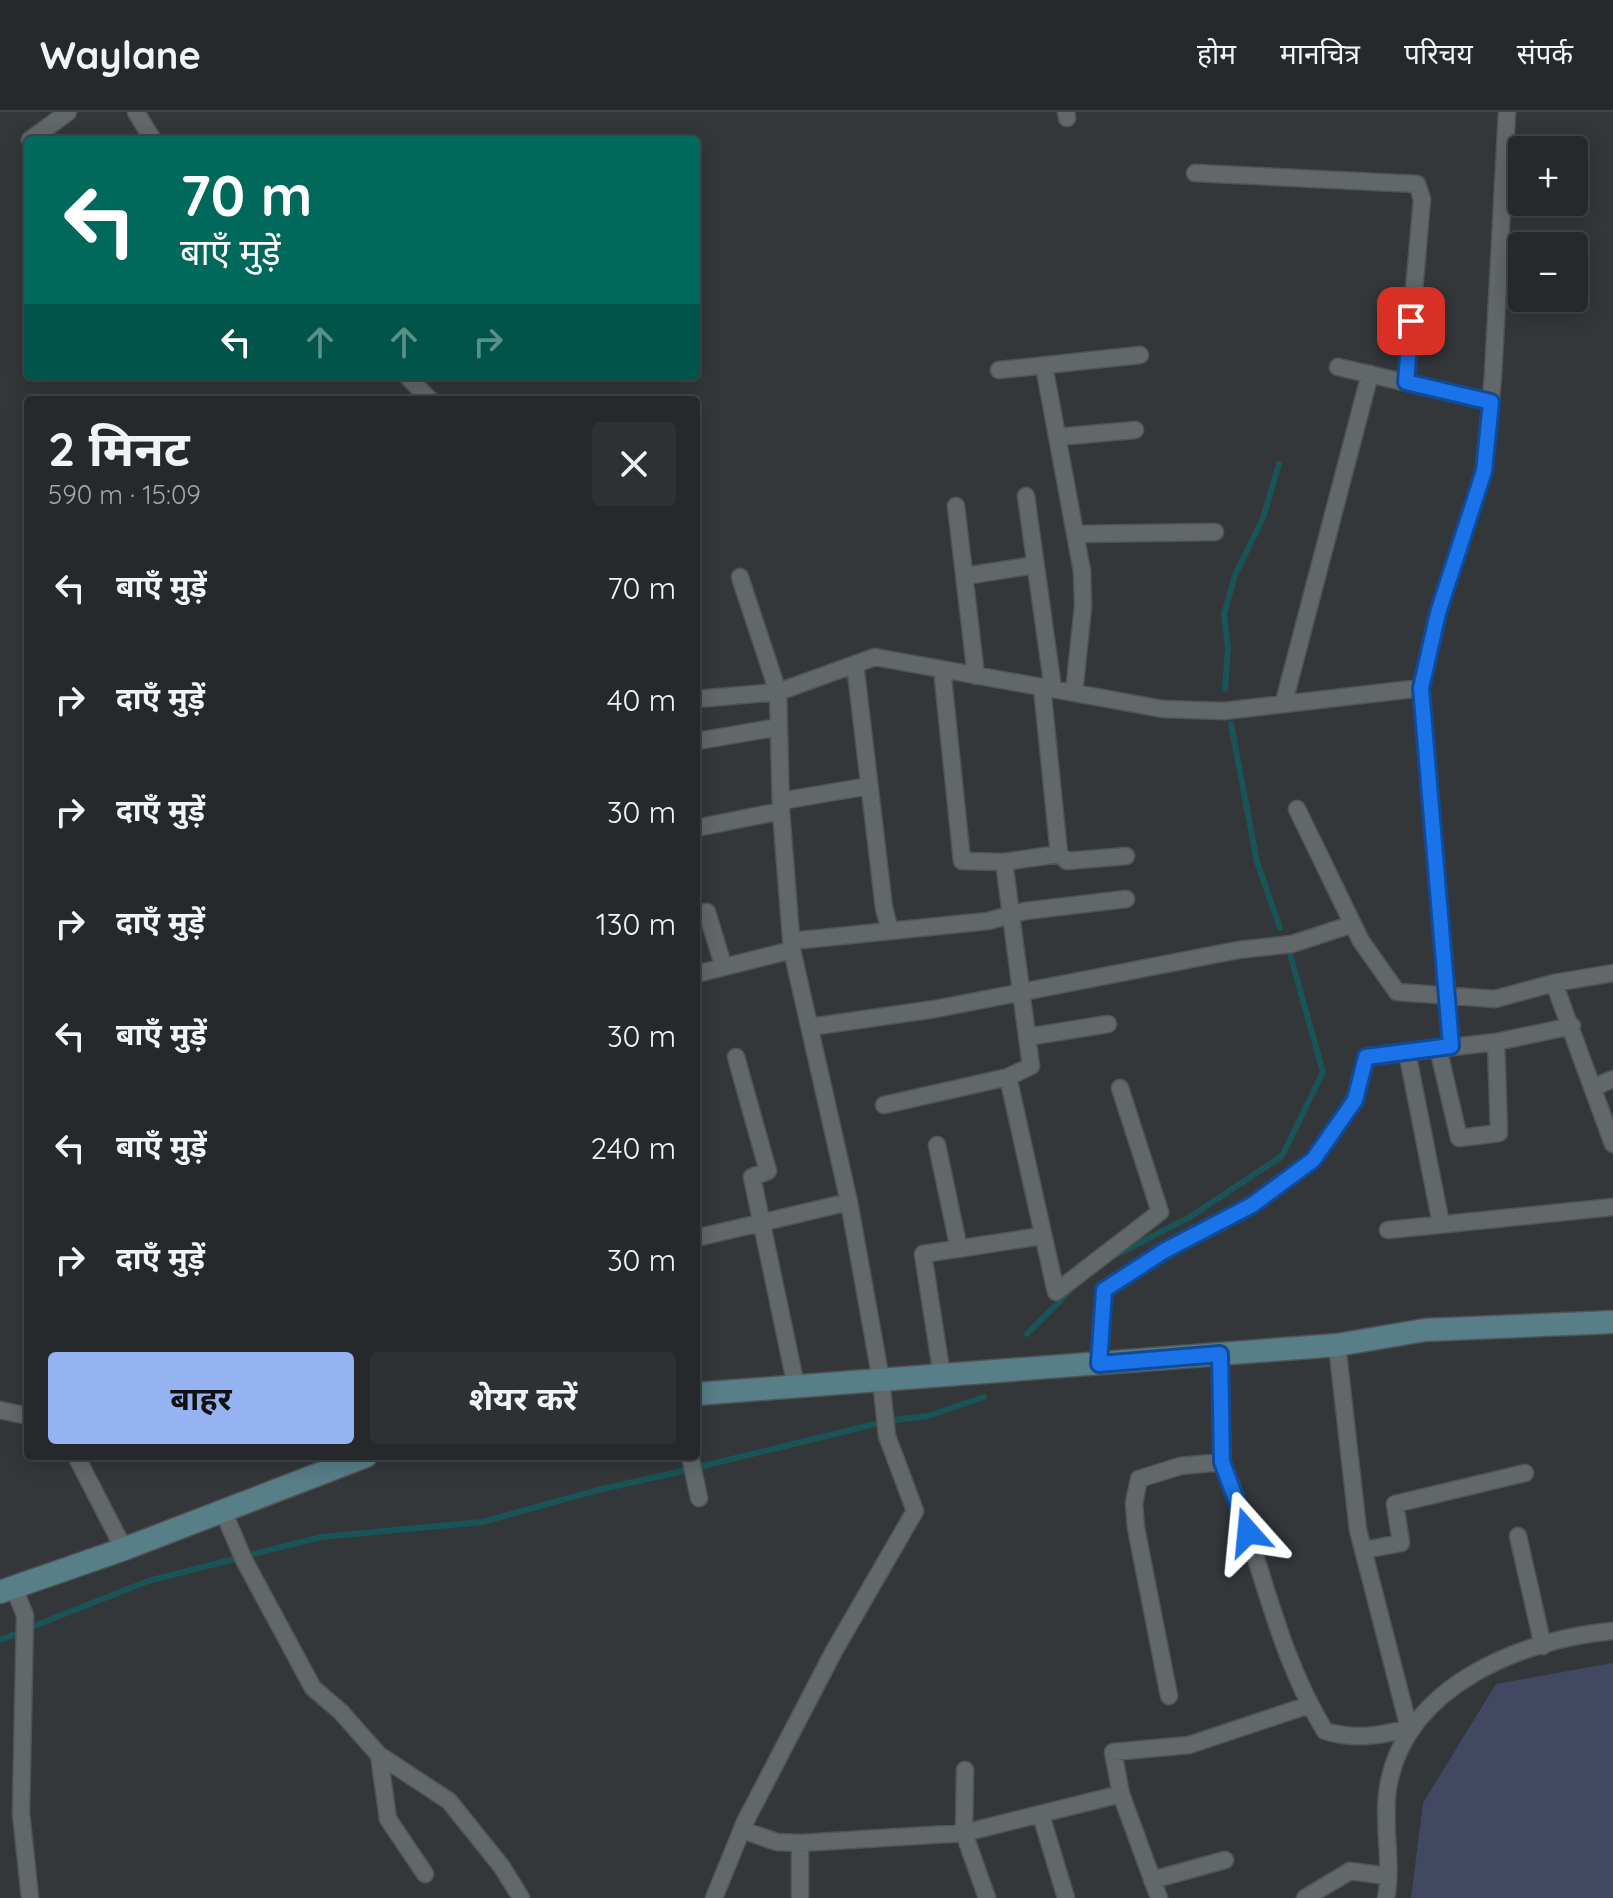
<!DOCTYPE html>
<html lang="hi">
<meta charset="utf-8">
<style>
:root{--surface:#26292c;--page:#2e3134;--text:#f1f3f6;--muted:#a4a6a9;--line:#424548;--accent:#95b2f1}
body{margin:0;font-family:Quicksand,"Noto Sans Devanagari",sans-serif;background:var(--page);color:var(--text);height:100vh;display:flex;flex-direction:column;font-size:30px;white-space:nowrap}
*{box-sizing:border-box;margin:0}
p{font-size:26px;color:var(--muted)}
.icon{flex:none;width:44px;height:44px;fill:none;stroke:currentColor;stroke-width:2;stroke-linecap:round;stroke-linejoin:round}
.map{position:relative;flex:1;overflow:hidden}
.drawer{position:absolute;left:24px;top:284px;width:676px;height:1064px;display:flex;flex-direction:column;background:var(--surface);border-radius:8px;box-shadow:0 4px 20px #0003,0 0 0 2px var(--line)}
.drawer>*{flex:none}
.guide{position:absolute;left:24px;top:24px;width:676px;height:244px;border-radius:8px;box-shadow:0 4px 20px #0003,0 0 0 2px var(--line);background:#00695c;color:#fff;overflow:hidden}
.fabs{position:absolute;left:1508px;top:24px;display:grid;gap:16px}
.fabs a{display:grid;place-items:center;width:80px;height:80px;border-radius:8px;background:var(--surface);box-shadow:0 4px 20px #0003,0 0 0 2px var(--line);font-size:40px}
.pin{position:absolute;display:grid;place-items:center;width:68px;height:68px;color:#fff;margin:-34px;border-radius:16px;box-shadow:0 4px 12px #0006}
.me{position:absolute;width:88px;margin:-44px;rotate:342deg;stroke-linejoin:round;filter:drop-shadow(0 0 6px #0008)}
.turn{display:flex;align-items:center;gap:28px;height:168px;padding:0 24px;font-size:36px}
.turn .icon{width:104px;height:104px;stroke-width:2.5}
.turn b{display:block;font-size:56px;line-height:68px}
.lanes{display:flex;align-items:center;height:76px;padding:0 24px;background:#0003;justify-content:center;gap:40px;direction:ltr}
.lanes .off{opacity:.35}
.round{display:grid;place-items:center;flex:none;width:84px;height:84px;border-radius:8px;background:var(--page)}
.head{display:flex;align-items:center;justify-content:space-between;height:136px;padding:0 24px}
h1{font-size:48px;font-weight:700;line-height:60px}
.cta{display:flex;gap:16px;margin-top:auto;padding:16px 24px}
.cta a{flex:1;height:92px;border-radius:8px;background:var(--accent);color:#111;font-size:32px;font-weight:700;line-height:92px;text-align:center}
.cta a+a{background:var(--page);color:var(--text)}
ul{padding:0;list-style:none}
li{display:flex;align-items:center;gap:24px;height:112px;padding:0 24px}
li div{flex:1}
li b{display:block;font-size:30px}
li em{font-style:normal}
header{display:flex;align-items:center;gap:48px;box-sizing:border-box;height:112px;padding:0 40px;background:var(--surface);border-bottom:2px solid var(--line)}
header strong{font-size:38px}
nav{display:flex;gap:44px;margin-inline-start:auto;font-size:28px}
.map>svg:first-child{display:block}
</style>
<header>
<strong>Waylane</strong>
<nav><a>होम</a><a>मानचित्र</a><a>परिचय</a><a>संपर्क</a></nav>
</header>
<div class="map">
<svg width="1613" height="1786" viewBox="0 0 1613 1786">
<rect width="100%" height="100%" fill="#33373a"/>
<path fill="#434862" d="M1613,1551V1786H1411L1423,1691L1496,1572Z"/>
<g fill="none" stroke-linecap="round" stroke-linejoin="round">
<path stroke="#1a5456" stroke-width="6" d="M1225,577L1228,536L1224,502L1235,463L1263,406L1279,352
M1231,612L1257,750L1280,816
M1116,1143L1190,1105L1282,1044L1323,960L1290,842
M1027,1222L1070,1179
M894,1308L928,1304L984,1285
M699,1355L875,1312
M253,1442L321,1425L482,1410L598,1378L683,1359
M34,1514L148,1469L235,1447
M0,1528L19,1521"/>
<defs>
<path id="street" d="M136,0L153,28
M1066,0L1067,6
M30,28L68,0
M1195,61L1417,72L1422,87L1406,270
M1044,254L1082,459L1083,494L1074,581
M1338,255L1491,290
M999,258L1140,243
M407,264L430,288
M1057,325L1135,318
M1026,384L1053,577
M956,394L976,564
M1076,422L1215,420
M965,464L1035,453
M740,465L778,580L875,545L1163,597L1224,599L1421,576
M855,552L884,796L890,819
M1042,575L1059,742
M696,587L778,580L781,699L792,838L849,1090L881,1268L887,1324L915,1399L834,1539L745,1710L714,1786
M1284,590L1370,262
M703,628L779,615
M781,689L869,674
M1297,697L1361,829L1397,880L1495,887L1554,871L1613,861
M696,716L781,699
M1004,750L1059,742L1067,749L1126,744
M696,803L707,800L723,853
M792,829L988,809L1025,799L1126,787
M696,862L792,838
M1554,871L1613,1032
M810,915L935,897L1238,838L1292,832L1353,812
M1027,925L1108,912
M1451,934L1421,576L1438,501L1484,359L1493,264L1507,0
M1438,936L1459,1026L1499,1021L1496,930
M1407,940L1441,1112
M736,945L768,1059L752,1065L796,1274
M1008,965L1056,1180L1160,1100L1120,976
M1594,975L1613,967
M884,993L1008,965L1031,954L1004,750L962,749L942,557
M937,1033L959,1137
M1388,1118L1613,1095
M696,1126L849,1090
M1220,1242L1222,1350
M1099,1252L1104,1178L1164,1139L1252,1093L1313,1048L1355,988L1366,945L1496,930L1572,914
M942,1264L923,1142L1042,1124
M0,1298L28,1304
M76,1344L124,1437
M690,1344L699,1386
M223,1399L244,1448L313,1576L341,1600L379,1643L449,1689L502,1755L521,1786
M1518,1424L1543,1534
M1364,1438L1401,1431L1395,1392L1525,1361
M14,1476L25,1503L21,1701L30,1786
M1169,1584L1136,1416L1134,1391L1139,1367L1180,1354L1222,1350C1260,1439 1274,1536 1325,1619C1355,1628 1379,1624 1409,1616L1358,1418L1337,1233
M379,1643L388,1707L425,1762
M965,1658L964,1721L987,1786
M1041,1703L1066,1786
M742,1718L777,1730L800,1731L964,1721L1121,1682
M1152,1768L1225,1748
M800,1786V1731
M1159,1786L1121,1682L1113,1640L1189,1633L1309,1593
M1305,1786L1350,1759L1387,1764
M1386,1786C1393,1751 1382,1712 1388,1676C1404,1574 1522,1527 1613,1519"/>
<path id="secondary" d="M696,1282L1337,1233L1425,1218L1613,1210
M0,1480L124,1437L366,1344"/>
</defs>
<use href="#street" stroke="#505456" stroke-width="19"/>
<use href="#secondary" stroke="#505456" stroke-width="25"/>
<use href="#street" stroke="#62676a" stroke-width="16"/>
<use href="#secondary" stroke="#587e88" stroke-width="22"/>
</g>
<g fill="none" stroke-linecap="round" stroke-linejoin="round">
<defs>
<path id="route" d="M1248,1420L1222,1350L1220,1242L1099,1252L1104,1178L1164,1139L1252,1093L1313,1048L1355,988L1366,945L1451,934L1421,576L1438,501L1484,359L1491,290L1406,270L1411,209"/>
</defs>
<use href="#route" stroke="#114b97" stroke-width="20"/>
<use href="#route" stroke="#1a73e8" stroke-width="14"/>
</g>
</svg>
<div class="fabs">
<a>+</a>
<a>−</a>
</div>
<div class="pin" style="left:1411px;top:209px;background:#d93025"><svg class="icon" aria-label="arrive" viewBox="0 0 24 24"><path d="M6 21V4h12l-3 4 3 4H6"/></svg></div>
<svg class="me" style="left:1248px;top:1420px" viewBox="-20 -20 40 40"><path d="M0-17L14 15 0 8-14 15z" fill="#1a73e8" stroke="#fff" stroke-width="4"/></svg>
<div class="guide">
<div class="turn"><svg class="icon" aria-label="left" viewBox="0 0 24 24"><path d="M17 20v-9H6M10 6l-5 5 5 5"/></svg><div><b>70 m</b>बाएँ मुड़ें</div></div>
<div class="lanes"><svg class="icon" aria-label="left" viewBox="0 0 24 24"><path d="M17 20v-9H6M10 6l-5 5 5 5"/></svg><svg class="icon off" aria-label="ahead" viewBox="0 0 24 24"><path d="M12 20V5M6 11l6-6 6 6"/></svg><svg class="icon off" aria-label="ahead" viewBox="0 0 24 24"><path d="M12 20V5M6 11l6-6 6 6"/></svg><svg class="icon off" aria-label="right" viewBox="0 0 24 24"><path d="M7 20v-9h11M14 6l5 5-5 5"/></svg></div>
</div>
<section class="drawer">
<div class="head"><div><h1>2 मिनट</h1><p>590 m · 15:09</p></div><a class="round"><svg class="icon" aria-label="close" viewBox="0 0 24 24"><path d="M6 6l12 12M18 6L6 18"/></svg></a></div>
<ul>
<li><svg class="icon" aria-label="left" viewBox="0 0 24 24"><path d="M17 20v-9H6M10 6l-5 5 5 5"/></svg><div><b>बाएँ मुड़ें</b></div><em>70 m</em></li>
<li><svg class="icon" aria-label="right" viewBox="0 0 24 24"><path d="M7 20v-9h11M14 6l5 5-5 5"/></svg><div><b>दाएँ मुड़ें</b></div><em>40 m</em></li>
<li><svg class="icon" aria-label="right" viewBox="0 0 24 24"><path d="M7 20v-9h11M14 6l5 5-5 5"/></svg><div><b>दाएँ मुड़ें</b></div><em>30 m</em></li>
<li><svg class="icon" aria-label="right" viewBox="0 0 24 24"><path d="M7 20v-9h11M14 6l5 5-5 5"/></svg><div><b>दाएँ मुड़ें</b></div><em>130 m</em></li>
<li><svg class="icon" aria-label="left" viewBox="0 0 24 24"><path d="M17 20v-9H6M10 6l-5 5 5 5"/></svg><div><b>बाएँ मुड़ें</b></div><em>30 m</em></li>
<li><svg class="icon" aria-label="left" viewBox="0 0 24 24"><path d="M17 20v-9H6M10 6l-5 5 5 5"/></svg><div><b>बाएँ मुड़ें</b></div><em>240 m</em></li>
<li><svg class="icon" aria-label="right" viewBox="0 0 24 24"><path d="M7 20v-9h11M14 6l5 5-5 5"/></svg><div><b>दाएँ मुड़ें</b></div><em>30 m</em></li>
</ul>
<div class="cta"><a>बाहर</a><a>शेयर करें</a></div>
</section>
</div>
